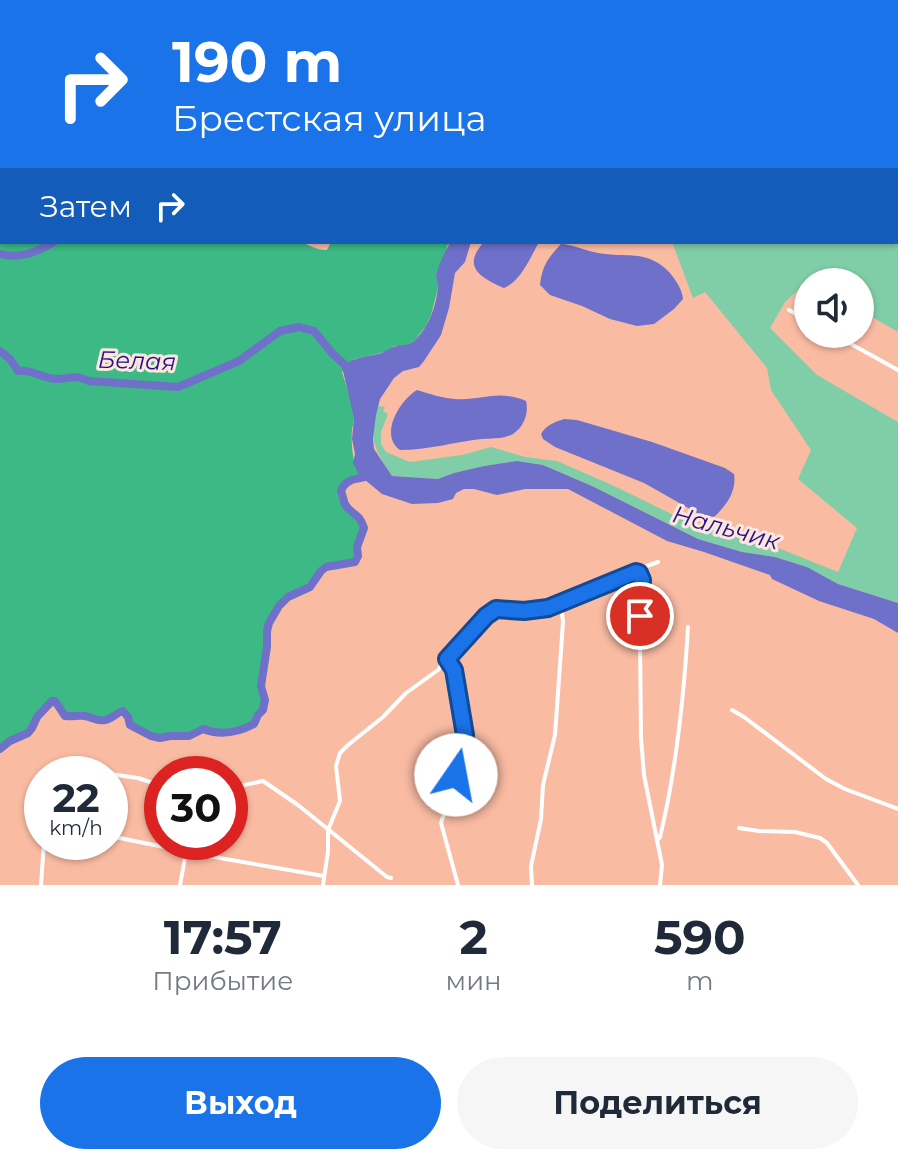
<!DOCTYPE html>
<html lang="ru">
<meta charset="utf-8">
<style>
:root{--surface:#fff;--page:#f6f6f7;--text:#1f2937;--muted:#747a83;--accent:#1a73e8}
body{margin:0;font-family:Montserrat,sans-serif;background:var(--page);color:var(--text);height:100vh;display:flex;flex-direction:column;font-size:30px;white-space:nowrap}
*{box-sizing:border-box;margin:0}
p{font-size:26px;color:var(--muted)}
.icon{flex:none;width:44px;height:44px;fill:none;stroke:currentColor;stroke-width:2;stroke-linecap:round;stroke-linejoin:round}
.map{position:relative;height:885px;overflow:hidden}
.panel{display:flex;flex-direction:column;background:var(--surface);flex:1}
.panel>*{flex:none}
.top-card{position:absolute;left:0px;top:0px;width:898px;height:244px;box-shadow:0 2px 6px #0004;background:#1a73e8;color:#fff;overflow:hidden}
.tools{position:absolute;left:794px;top:268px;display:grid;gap:16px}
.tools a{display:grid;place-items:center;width:80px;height:80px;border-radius:50%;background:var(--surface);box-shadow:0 2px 6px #0004;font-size:40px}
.speed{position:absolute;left:24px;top:756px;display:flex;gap:16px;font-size:40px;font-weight:700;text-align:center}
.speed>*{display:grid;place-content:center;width:104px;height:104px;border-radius:50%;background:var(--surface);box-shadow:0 2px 6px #0004;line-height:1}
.speed small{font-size:20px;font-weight:400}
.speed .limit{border:12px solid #d22;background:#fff;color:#111}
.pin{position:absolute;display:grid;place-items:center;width:68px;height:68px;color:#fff;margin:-34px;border:4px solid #fff;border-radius:50%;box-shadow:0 2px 8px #0007}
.me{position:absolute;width:88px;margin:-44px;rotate:12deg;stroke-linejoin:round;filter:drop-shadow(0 0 6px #0008)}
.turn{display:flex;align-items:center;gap:28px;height:168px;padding:0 40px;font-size:36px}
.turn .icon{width:104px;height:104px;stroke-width:2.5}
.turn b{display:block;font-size:56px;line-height:68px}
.then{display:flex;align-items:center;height:76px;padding:0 40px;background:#0003;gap:16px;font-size:30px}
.eta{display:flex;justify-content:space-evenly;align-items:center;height:136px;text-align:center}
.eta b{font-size:48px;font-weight:700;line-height:56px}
.cta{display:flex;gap:16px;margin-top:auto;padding:16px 40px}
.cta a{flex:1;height:92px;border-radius:48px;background:var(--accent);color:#fff;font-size:32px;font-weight:700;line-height:92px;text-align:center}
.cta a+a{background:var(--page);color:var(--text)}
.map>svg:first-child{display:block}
</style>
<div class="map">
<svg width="898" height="885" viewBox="0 0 898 885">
<rect width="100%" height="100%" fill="#fabba3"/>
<path fill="#80cea7" d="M779,0H898V332L860,310V282L808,281L785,302L770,328L817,375L898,422V603L838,584L806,567L775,557L742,552L698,539L592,486L543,465L517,461L484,466L454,473L438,479L392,476C374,449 368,439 378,406L385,407L383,411L388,414L381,432V444L386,452L410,462L462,455L491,447L525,457L557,461L612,485L696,526L711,529L719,527L753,538L838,572L857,528L798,479L811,450L771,390L767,368L705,292L693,298L672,242H896V2H781Z"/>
<path fill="#3cb984" d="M0,0H95L97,2H2V242H271C280,244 289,240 299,242C310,244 316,251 327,250L331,242H451L447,246L445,256L437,271L436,277L439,284L431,315L426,326L415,340L407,346H395L385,352L354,359L342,372C346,386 352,402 354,416C354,421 353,425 352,429C351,444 352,468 363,478C352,480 345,480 341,491C343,498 343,504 348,509C356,516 361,517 364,528L357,547L358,556L355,562L326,567L321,571L310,587L288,597L279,606L269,623L267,630V647L261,686V692L265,697C266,708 258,713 256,723C239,733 221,736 203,729L189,736H170L160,738L151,736L130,725L128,716L123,711C116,713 112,719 105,720C96,722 93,717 85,716C78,715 72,717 65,716L56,701H52L37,717L32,728L28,733L10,741L0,749Z"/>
<path fill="#6f70c9" d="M451,242H471L465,262L455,273L449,308L441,335L424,361L419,367L403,371L394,378L380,399L376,415L373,438L374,449L392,476L438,479L454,473L484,466L517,461L543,465L592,486L698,539L742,552L775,557L807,567L838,584L898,603V633L874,619L819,601L772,579L770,575L704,552L667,541L568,489H525L497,495L474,489H464L456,493L453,499L438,503L412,504L382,494L359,475L353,463L355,454L352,439L354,418L342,367C354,356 368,357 382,353C386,351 390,348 394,347C402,344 409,347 416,339C429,327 436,305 438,288C439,284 436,280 436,276C436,271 447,246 451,242Z
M484,242H539C530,258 521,281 504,288C481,278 461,267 484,242Z
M561,244C571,244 586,251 598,253C625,258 647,249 669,272C676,280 682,289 683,299L674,309L654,324L637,326L610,319L582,306L550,295L540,285C542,266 548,258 561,244Z
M417,390C430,394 442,398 455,399C482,401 498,389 526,401C529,413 524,427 513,434C504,439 491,438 482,439C454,442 428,450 400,450C379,435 399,401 417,390Z
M564,419L577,420L652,442L725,468L734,474C737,491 726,506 714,517L697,513L644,483L555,447L543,439L541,434C546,425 555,422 564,419Z"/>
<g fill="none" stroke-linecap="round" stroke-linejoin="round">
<path stroke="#6f70c9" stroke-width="8" d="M0,91H2
M0,254C20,259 37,252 54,242
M0,351L10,359L18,371C32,369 43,379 57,379C73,379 73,374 89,381L178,387L239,361L280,331L299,327L314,331L332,353L347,367
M0,749L10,741L28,733L32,728L37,717L52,701H55L65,716C72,717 78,715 85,716C93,717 96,722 105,720C112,719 116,713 123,711L128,717L130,725L151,736L160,738L170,736H189L203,729C221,736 237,733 254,724L258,715L263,710L265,700L261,686L267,647V631L269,623L279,606L288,597L310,587L321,571L326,567L355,562L358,556L357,547L364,528C359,511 350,515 345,504C344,502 342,493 341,491C347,476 360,480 373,475"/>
<path stroke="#fff" stroke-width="4" d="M789,310L808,320
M833,334L898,370
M639,573L642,580L640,640L641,738L644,775L662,865L660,885
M448,660L454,670L465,735L454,785L441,823L458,885
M732,710L744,717L826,779L845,789L898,809
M95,774H107
M110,774L138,778L162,786
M42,785L40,786L37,820L39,826L42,827
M230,788L263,781L298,805L387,877L391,878
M739,828L759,831L795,832L820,838L827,843L858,885
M110,836L208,856L324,876
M657,841L660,837C676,771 684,695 688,627
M41,885L44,842
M180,885L188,842
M323,885L328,851V830L340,801L336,766L340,753L348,745L383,717L406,693L438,670L453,650L493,611L500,608L524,611L548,608L635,572L639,573L644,567L658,562
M532,885L531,866L541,819L543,785L555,735L563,622L561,604"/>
<path stroke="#fff" stroke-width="6" d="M593,0L595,2
M896,225L898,226"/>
</g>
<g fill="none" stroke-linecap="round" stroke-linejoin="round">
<defs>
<path id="route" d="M456,775L465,735L454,670L447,659L486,616L496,609L524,611L548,608L636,572L639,573L642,580L640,616"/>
</defs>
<use href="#route" stroke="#114b97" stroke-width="20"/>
<use href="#route" stroke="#1a73e8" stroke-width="14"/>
</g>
<g text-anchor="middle" stroke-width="6" stroke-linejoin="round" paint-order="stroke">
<g font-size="24" font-style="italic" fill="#2b1380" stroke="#fbe7e0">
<text transform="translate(137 361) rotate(2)" y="8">Белая</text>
<text transform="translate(726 528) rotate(15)" y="8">Нальчик</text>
</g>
</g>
</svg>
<div class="tools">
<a><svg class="icon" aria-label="sound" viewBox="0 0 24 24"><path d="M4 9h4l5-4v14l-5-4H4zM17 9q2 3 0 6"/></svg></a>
</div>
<div class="speed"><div>22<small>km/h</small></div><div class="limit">30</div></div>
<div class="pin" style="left:640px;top:616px;background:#d93025"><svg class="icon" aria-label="arrive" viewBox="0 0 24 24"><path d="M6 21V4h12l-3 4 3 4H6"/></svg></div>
<svg class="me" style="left:456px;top:775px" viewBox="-20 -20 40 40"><circle r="19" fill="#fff"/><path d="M0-13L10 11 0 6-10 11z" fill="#1a73e8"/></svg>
<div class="top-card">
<div class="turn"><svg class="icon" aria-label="right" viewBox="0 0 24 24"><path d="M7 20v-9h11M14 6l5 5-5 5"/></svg><div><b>190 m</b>Брестская улица</div></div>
<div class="then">Затем<svg class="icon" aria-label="right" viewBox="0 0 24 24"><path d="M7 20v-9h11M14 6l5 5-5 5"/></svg></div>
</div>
</div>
<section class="panel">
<div class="eta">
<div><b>17:57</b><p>Прибытие</p></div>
<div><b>2</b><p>мин</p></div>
<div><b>590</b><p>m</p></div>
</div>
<div class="cta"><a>Выход</a><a>Поделиться</a></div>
</section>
